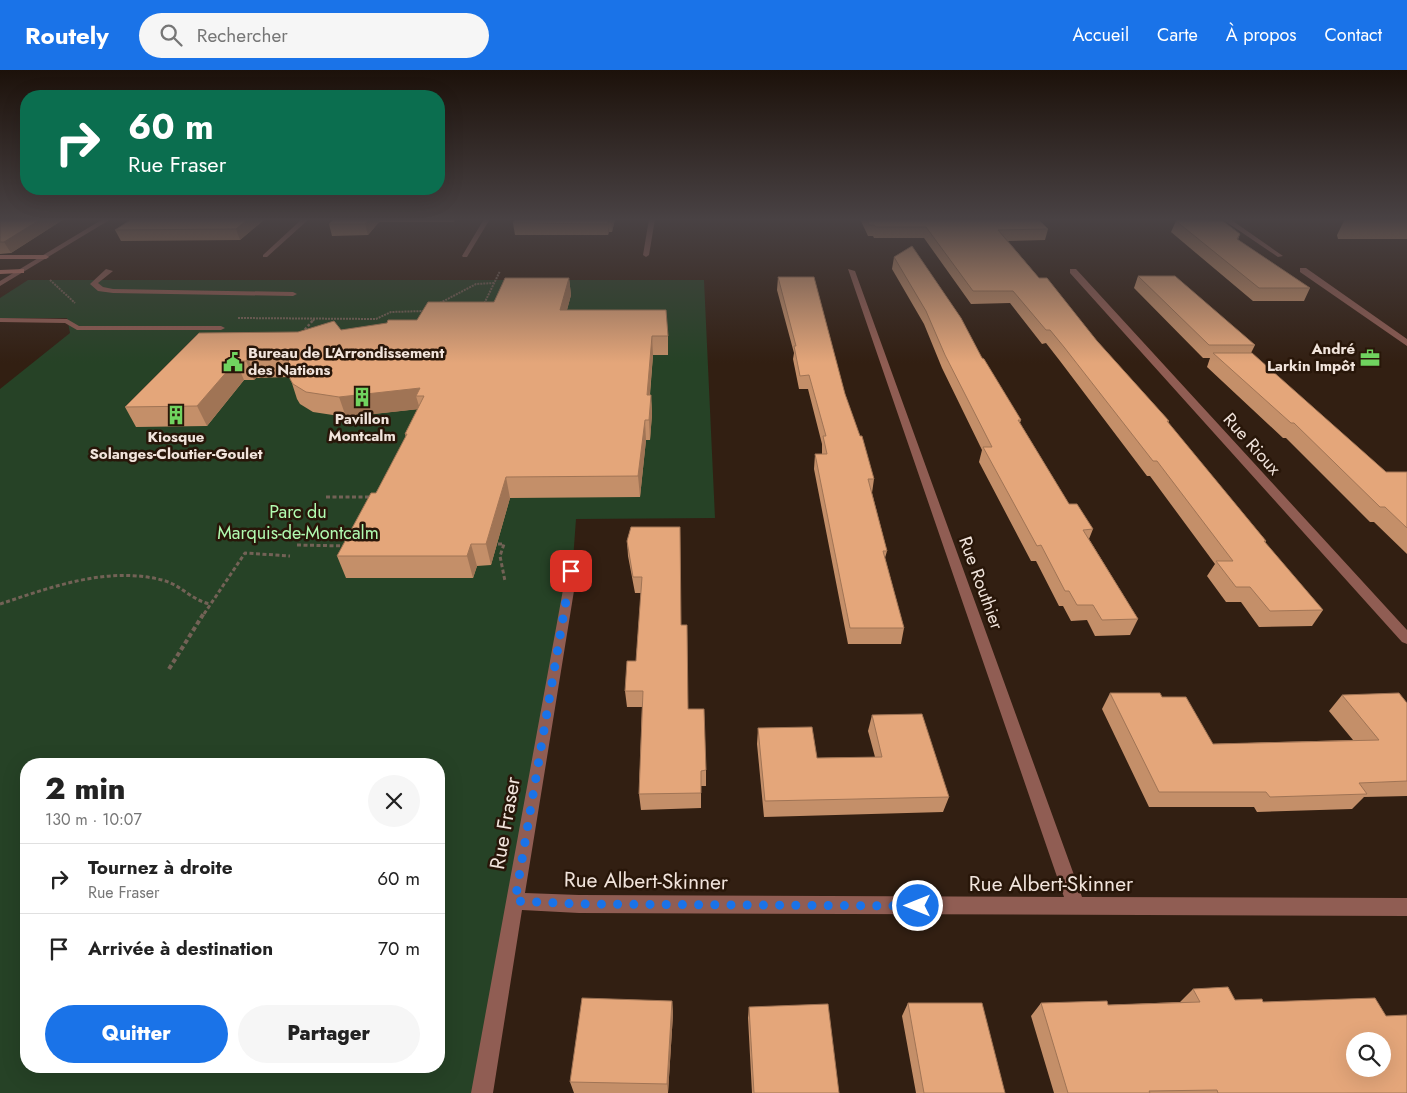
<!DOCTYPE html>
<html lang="fr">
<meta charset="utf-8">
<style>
:root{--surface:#fff;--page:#f6f6f6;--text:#222;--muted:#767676;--line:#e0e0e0;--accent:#1a73e8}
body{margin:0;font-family:Jost,sans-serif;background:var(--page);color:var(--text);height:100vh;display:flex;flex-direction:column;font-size:19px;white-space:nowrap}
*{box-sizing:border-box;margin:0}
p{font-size:16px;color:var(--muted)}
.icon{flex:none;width:28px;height:28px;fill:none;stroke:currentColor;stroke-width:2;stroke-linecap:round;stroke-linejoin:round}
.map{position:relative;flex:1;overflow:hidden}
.details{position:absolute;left:20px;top:688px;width:425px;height:315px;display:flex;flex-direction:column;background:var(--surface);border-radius:20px;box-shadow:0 5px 20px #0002}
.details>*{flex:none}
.banner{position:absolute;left:20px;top:20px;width:425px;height:105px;border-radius:20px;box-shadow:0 5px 20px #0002;background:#0b6e4f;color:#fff;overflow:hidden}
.controls{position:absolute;left:1346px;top:962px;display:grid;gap:10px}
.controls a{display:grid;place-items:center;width:45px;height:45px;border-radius:50%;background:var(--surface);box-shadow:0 5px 20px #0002;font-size:25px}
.pin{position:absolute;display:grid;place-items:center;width:42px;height:42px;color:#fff;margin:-21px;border-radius:10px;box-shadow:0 2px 8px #0006}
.me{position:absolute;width:55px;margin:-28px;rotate:270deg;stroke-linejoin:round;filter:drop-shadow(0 0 4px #0008)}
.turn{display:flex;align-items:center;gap:18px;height:105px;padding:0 25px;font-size:22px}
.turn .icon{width:65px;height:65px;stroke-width:2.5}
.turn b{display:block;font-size:35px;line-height:42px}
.round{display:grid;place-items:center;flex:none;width:52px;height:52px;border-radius:26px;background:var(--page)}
.summary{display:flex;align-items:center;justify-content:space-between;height:85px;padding:0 25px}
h1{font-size:30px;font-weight:800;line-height:38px}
.cta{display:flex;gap:10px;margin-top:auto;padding:10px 25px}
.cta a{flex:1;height:58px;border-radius:30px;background:var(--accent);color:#fff;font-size:20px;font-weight:800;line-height:58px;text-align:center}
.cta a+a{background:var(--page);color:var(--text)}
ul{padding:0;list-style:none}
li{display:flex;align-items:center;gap:15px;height:70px;padding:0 25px;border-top:1px solid var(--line)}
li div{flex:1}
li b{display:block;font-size:19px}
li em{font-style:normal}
header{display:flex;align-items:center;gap:30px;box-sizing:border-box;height:70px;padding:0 25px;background:var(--accent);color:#fff}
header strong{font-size:24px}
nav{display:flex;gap:28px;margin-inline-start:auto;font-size:18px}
.search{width:350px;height:45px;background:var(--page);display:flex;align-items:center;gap:12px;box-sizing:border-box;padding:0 18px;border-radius:28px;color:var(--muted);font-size:19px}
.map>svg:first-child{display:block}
</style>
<header>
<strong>Routely</strong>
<div class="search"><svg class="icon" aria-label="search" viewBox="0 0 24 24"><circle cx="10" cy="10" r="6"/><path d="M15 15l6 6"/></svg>Rechercher</div>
<nav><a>Accueil</a><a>Carte</a><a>À propos</a><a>Contact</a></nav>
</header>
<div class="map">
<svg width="1407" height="1023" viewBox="0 0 1407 1023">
<rect width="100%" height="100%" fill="#321f12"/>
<path fill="#264226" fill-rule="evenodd" d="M28,210H704L715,448L576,449L573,490L475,1023H0V319L70,263L67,248H0V228ZM26,694H439V996H26Z"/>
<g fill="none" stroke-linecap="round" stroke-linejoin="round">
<path stroke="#736256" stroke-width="2" stroke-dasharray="2 1" stroke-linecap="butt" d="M50,210L75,233
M440,233L476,214L494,213
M483,236L500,201
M238,248L376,249L391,242L425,241
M313,251L314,249"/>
<path stroke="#736256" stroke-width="2.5" stroke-dasharray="2.5 2" stroke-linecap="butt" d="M302,263L314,249"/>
<path stroke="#736256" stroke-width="3" stroke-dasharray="4 2.5" stroke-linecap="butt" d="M326,427H371
M498,474H504L500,486L505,511
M297,475L347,476
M0,534C52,517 107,496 162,510C180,514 191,530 210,534
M204,544L245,483L290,486"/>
<path stroke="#736256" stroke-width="4" stroke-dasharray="4.5 3" stroke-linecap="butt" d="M169,599L204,543"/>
<path fill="#905d53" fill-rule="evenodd" d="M106,199L113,201L98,213L103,217L113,219L293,222L297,224L293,226L113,223L98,221L90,214Z
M0,248L67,249L79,256H221L225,258L221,260H77L65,253L0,252Z"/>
<path fill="#905d53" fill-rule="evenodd" d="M103,149H111L0,216V211Z
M302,149H309L267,187H263V185Z
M484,149H490L467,187H463L462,186Z
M649,149H655L649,185L646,187L643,185Z
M1222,149H1230L1283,186L1278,187Z
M1300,198H1306L1407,269V276L1300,202Z
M848,199L855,201L1082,827L1407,828V846L579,843L522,840L493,1023H471L569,487L573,486L579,490L525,823L579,825L1064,827Z
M1070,199H1076L1407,560V574L1402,572L1070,203Z"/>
<path fill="#ce7c6c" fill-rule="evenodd" d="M0,185H46L49,187L46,189H0Z
M24,199V203H21L0,204V200Z"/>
</g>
<path fill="#c48f69" d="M0,149H64L11,183L0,184Z
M132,149H265L240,170L121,171L115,160Z
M334,149H455L454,152H379L368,165L332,166L329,154Z
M515,149H615L612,162H609L608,165H515L513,153Z
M860,149H1038L1048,159L1045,170L1008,171L1039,208L1097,271L1169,351L1168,353L1266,471L1265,473L1323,540L1312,556L1259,557L1241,532H1226L1207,506L1215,494L1150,406H1147L1060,291L1046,273L1042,274L1010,233L971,234L924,168H874L873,166H868Z
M1345,149H1407V169H1338L1337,165Z
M1176,151H1210L1240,164L1238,170L1310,218L1304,231H1253L1171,162Z
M894,187L982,288L1021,350L1020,353L1069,434L1093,459L1089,469L1138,549L1130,565L1095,566L1087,550L1071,551L1063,536H1059L1036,491H1031L979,392L982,380L942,298L924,254L892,199Z
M1138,206L1255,275L1251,283L1386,402H1407V484L1374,452H1370L1286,368H1283L1207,297L1210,288H1203L1134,218Z
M778,207L845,324L874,409L872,423L887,481L885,488L904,558L901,574H848L814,399L815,384H822V374L808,319H799L793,289L794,283L777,220Z
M569,208L571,225L567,240L668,266V285H653L650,325H651L652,344L650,370H646L640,427L510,428L491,495L477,496L473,508H346L337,486L376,423L406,367L405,364L418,339L346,347L313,342L300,334L297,329L290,307L256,308L254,310H244L207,356L136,357L125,337L298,262L341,260L417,250L494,232Z
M627,471L681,555L688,639L706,700V716H701V738L641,740L639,724L642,637H627L625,621L636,591L641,523H635L628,486Z
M1110,623L1162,627L1213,674L1353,670L1329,641L1342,625L1407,633V726L1364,727L1352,739L1257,742L1254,737H1149L1102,639Z
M872,645L949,727L943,742L764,747L757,674L758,658L817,688L875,687L868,661Z
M1193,919L1235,930L1263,932L1407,1023H1054L1031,946L1041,933L1108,935L1180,932Z
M672,931L673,944L668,1023H574L570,1012Z
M908,933L1005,1023H916L902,946Z
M749,937L839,1023H752L748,948Z"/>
<path fill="#a07455" d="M41,149H64L11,183L4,172Z
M248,149H265L240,170L236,159Z
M370,149H379V152L368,165L365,154Z
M612,149H615L612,162L611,151Z
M608,151L609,162L608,165Z
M569,208L571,225L562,258L560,240Z
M652,266L653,285L648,344L647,325Z
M248,288L256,308L254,310L246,291Z
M236,291L244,310L207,356L197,336Z
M420,318L416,326L420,339L346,347L339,327Z
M651,325L652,344L650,370L649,350Z
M645,350L646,370L640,427L638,406Z
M506,407L510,428L491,495L486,474Z
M471,474L477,496L473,508L467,486Z
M672,931L673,944L668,1023L667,1014Z"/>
<path fill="#e4a67a" stroke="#a07455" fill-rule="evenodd" d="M0,149H41L4,172H0Z
M132,149H248L236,159L115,160Z
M334,149H370L365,154H329Z
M515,149H612L611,151H608V154L513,153Z
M867,149H1038L1048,159L998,160L1039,208H1047L1097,271L1169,351H1167L1266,471H1264L1323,540L1270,541L1250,517H1236L1216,491H1233L1157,391H1153L1064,277L1050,260H1046L1013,221H973L926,157H876L874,155H869Z
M1177,149H1207L1210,151H1223L1240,164L1237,169L1310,218H1259L1176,151Z
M1346,149H1407V152H1346Z
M912,176L961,248L982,288L984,289L1021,350H1018L1069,434H1077L1093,459L1083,460L1138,549L1102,550L1093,535H1077L1069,521H1065L1041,475L1037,476L983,377H992L945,285L926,241L894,187Z
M1138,206H1175L1255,275H1209Z
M778,207H814L845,324L860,366H862L874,409H868L887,481H883L904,558H850L815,384H827L823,366H826L809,305L800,306L794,276H796Z
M505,208H569L560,240H666L668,266H652L647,325H651L649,350H645L638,406L506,407L486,474H471L467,486H337L371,423H376L407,364H405L424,326H416L420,318L339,327L306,322L293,314L290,309L288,288H248L246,291H236L197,336L125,337L199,263L298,262L334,251L341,260L387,253L388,250H417L428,232H494Z
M1213,283H1252L1386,402H1407V458L1385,437H1380L1294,353H1291Z
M631,457H680L681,555H687L688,639H704L706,700L701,701V723L639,724L643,621H625L627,591H636L642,507H633L627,471Z
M1110,623H1160L1162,627H1186L1213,674L1379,670L1342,625L1399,623L1407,633V711L1359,713L1367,724L1270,727L1266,722H1159Z
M922,644L949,727L765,731L758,658L812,657L817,688L882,687L872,645Z
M1228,917L1235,930L1262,929L1263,932L1375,928L1386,946L1407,945V1023H1218L1217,1020L1149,1021L1150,1023H1068L1041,933L1107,931L1108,935L1200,932L1193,919ZM1355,971H1382V999H1355Z
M582,928L672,931L667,1014L570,1012Z
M908,933H982L1005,1023H924Z
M828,934L839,1023H754L749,937Z"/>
<linearGradient id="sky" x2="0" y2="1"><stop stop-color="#1c110a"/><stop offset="0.51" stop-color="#494244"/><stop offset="1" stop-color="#494244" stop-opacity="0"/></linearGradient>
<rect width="1407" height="293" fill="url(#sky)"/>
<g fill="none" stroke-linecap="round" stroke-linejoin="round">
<path stroke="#1a73e8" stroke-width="9" stroke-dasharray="0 16.2" d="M571,501L515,831L578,834L918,836"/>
</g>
<defs>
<symbol id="office-bare" viewBox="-9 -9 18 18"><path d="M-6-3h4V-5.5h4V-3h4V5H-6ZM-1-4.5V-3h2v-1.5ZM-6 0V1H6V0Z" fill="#70d35f" stroke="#281609" stroke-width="2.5" paint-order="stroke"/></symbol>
<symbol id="civic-bare" viewBox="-9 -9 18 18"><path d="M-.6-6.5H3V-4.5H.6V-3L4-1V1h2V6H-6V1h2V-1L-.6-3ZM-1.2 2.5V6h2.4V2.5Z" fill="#70d35f" stroke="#281609" stroke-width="2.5" paint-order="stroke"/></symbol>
<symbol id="building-bare" viewBox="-9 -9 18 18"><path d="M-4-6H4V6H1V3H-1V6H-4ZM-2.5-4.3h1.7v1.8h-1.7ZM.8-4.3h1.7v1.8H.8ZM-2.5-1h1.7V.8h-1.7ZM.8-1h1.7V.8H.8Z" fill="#70d35f" stroke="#281609" stroke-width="2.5" paint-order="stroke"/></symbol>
</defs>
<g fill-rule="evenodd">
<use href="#office-bare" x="1356" y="274" width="28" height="28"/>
<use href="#civic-bare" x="219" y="278" width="28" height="28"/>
<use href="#building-bare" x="348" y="313" width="28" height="28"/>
<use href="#building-bare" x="162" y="331" width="28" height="28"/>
</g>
<g text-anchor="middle" stroke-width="5" stroke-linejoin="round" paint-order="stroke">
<g font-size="15" font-weight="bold" fill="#f1e4dc" stroke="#281609">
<text x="1355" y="284" text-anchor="end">André<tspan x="1355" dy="17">Larkin Impôt</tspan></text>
<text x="248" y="288" text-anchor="start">Bureau de L'Arrondissement<tspan x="248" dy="17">des Nations</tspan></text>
<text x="362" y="354">Pavillon<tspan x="362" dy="17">Montcalm</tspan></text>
<text x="176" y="372">Kiosque<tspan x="176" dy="17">Solanges-Cloutier-Goulet</tspan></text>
</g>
<g font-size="18" fill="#f1e4dc" stroke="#281609">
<text transform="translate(1252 374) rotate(48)" y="6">Rue Rioux</text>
<text transform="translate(981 513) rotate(70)" y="6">Rue Routhier</text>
</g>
<g font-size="18" fill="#b1fbb0" stroke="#281609">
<text x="298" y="448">Parc du<tspan x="298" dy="21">Marquis-de-Montcalm</tspan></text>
</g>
<g font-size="21" fill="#f1e4dc" stroke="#281609">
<text transform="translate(505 753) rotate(-80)" y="7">Rue Fraser</text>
<text transform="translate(646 811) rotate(1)" y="7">Rue Albert-Skinner</text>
<text x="1051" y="821">Rue Albert-Skinner</text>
</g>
</g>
</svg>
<div class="controls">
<a><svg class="icon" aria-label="search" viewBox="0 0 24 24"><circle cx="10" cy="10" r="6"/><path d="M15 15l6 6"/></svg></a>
</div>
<div class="pin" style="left:571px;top:501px;background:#d93025"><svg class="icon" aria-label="arrive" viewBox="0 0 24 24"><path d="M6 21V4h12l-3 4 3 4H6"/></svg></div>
<svg class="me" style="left:918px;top:836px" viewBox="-20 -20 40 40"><circle r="17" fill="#1a73e8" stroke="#fff" stroke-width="3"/><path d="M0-11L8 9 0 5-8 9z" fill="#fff"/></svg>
<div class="banner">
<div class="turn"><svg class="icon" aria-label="right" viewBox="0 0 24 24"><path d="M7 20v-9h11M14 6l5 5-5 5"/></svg><div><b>60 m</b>Rue Fraser</div></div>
</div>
<section class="details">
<div class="summary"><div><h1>2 min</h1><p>130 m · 10:07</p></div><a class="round"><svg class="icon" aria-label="close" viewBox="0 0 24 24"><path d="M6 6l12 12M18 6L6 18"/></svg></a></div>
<ul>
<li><svg class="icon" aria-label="right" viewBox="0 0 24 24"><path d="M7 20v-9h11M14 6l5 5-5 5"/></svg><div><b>Tournez à droite</b><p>Rue Fraser</p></div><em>60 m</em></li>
<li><svg class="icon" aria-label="arrive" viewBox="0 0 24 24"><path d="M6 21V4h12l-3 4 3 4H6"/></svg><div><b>Arrivée à destination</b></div><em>70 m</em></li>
</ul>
<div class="cta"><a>Quitter</a><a>Partager</a></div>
</section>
</div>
